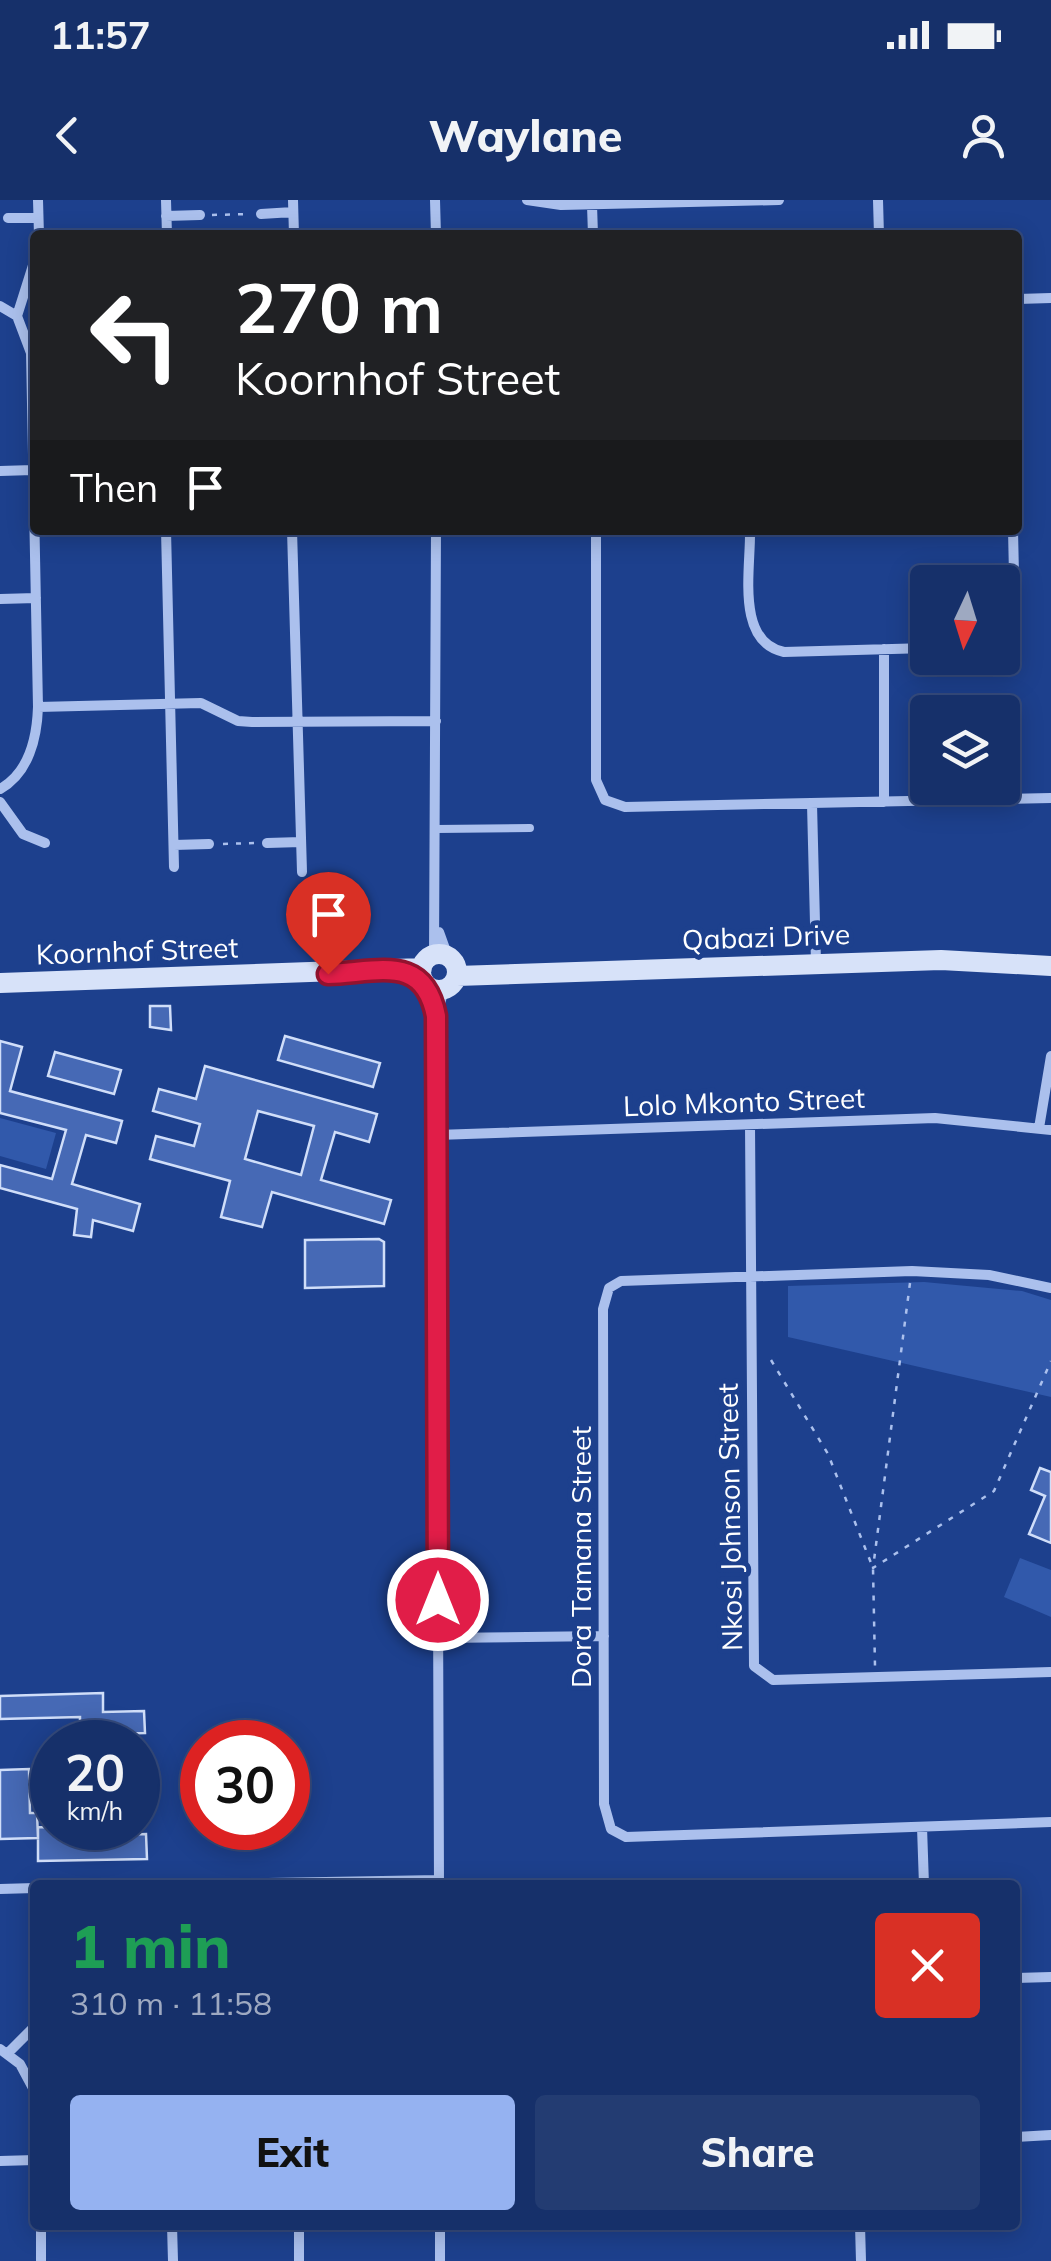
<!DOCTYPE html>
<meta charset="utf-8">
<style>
:root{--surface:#16306a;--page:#233c72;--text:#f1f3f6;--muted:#9ea9c1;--line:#354b7e;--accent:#95b2f1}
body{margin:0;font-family:Mulish,sans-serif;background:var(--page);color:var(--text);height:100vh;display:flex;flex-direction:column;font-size:38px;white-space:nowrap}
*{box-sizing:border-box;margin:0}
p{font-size:32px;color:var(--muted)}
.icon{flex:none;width:55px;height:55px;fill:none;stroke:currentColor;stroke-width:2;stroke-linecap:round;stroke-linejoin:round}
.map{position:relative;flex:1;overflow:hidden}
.details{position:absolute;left:30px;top:1680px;width:990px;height:350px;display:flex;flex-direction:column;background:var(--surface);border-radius:10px;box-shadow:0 5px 25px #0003,0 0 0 2px var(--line)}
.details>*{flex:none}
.top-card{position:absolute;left:30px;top:30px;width:992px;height:305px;border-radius:10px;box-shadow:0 5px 25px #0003,0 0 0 2px var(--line);background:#202124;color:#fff;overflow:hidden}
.needle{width:65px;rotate:184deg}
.fabs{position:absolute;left:910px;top:365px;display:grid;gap:20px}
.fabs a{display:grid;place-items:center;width:110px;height:110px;border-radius:10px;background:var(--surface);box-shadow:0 5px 25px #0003,0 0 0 2px var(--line);font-size:50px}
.speed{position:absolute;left:30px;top:1520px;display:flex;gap:20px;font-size:50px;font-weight:700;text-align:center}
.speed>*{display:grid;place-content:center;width:130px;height:130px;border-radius:50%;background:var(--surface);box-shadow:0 5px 25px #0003,0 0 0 2px var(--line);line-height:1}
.speed small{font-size:25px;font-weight:400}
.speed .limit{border:15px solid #d22;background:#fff;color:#111}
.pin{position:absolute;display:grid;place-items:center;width:85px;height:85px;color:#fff;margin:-102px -42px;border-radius:50% 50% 50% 0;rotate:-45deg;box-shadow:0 0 10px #0007}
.pin .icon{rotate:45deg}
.me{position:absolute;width:110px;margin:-55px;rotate:0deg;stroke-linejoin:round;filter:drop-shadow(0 0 8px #0008)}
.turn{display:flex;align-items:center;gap:35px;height:210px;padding:0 40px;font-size:45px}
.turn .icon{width:130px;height:130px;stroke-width:2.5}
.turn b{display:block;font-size:70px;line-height:85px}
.then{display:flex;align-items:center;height:95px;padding:0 40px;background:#0003;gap:20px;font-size:38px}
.round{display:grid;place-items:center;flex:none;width:105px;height:105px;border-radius:10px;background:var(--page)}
.overview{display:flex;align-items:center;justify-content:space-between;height:170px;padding:0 40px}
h1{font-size:60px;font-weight:800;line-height:75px;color:#1e9e55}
.primary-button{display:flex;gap:20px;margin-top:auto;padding:20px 40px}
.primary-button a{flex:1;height:115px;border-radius:10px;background:var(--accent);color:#111;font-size:40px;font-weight:800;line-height:115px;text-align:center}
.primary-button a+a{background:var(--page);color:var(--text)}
.status{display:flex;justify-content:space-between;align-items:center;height:70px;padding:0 50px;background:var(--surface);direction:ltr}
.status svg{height:28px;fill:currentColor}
header{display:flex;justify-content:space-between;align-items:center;height:130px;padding:0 40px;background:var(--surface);font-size:45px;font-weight:800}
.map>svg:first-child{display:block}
</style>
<div class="status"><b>11:57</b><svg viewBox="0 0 49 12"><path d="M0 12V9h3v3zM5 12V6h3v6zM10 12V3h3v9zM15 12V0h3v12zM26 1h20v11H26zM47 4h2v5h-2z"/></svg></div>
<header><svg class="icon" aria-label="back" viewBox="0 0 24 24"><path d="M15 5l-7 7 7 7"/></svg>Waylane<svg class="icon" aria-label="person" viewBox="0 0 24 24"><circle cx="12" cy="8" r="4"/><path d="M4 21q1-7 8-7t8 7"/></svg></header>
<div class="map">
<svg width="1051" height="2061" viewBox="0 0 1051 2061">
<rect width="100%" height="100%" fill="#1d408d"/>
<path fill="#3159ab" d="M0,918L56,933L46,969L0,956Z
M924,1082L1022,1091L1051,1100V1197L788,1137V1086Z
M1020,1358L1051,1370V1417L1004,1397Z"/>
<path fill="#4669b5" stroke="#d0def9" stroke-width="2.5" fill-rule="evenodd" d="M150,806H170L171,830L150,827Z
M285,836L380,863L373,887L278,860Z
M0,841L22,847L10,891L122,921L116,943L86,935L72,984L140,1004L133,1031L93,1020L91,1037L74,1035L77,1009L0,988V965L52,979L66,930L0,913Z
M55,852L121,870L114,894L48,876Z
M205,866L377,914L369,942L335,932L321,980L391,1000L384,1024L272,992L262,1027L221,1017L230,981L150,959L156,936L194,946L200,924L153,911L159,889L196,899ZM258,911L314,926L301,975L245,959Z
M379,1039L384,1042V1086L305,1088V1040Z
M1040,1268L1051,1272V1343L1029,1334L1045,1296L1031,1290Z
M103,1493V1512L144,1511L145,1533L105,1534L106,1542H80V1517L0,1519V1496Z
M29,1569L30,1613H37L38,1638L0,1639V1570Z
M38,1627L114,1628V1635L146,1634L147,1659L38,1661Z"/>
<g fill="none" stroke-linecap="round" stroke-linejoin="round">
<path stroke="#abc0ed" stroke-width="2.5" stroke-dasharray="5 8" stroke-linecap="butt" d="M212,15L249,14
M223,644L255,643
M910,1083L873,1368L994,1291L1051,1161
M771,1160L828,1254L873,1368L875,1466"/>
<path stroke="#abc0ed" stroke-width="8" d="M436,629L530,628"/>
<path stroke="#abc0ed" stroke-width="10" d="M38,0L39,35
M166,0L167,35
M293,0L294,35
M435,0L436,35
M527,0L561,5L779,0
M878,0L879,35
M592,5L593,35
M261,14L293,12
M166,16L200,15
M8,18H38
M1018,99L1051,98
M0,106L17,116L31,153L38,507C37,537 29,573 0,589
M17,116L35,59
M0,271L33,270
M166,330L174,667
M292,330L302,672
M596,330V580L605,600L625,607L1051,598
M750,330C751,368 735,442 784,452L928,448
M0,399L36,398
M1002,442L1015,420L1013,330
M38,507L201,503L238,521L252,522L436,521
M0,602L23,634L45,643
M884,602V449
M812,604L816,763
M267,643L301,642
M174,645L209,644
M439,732L448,757
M434,755L436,330
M431,788L436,816L439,1685
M437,815L444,789
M750,925L754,1466L773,1480L1051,1472
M1039,928L1051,856
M437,935L935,918L1051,930
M1051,1088L989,1075L912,1071L621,1081L609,1088L603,1109L604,1604L611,1629L626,1637L1051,1622
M438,1438L604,1436
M922,1627L924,1685
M160,1685L439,1680
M0,1689L35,1688
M1015,1778L1051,1777
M0,1849L20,1864L35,1892
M9,1852L35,1826
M1015,1937L1051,1935
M0,1961L35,1960
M41,2025V2061
M172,2025L173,2061
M299,2025V2061
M440,2025V2061
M860,2025L861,2061"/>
<path stroke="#d7e2f9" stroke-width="20" d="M421 772a18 18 0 1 1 36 0a18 18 0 1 1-36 0Z
M457,776L941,760L1051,766
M0,783L422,768"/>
</g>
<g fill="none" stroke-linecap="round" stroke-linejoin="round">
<defs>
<path id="route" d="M328,774C380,772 424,754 436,816L438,1400"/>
</defs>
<use href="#route" stroke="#92132f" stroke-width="25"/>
<use href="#route" stroke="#e11d48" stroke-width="18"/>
</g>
<g text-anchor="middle" stroke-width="10" stroke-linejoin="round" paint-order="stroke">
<g font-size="28" fill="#fff" stroke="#1d408d">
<text transform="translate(766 737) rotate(-2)" y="10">Qabazi Drive</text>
<text transform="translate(137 751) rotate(-2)" y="10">Koornhof Street</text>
<text transform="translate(744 902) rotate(-2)" y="10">Lolo Mkonto Street</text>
<text transform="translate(730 1317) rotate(-91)" y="10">Nkosi Johnson Street</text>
<text transform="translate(581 1357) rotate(-90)" y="10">Dora Tamana Street</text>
</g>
</g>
</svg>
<div class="fabs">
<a><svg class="needle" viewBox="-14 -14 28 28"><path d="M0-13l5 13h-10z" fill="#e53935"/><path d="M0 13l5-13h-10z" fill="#9ea9c1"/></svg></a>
<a><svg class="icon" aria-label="layers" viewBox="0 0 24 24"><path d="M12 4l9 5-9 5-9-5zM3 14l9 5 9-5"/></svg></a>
</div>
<div class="speed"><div>20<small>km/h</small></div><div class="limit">30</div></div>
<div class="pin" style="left:328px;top:774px;background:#d93025"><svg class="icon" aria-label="arrive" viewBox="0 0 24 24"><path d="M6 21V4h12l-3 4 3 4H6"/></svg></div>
<svg class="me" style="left:438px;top:1400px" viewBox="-20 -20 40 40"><circle r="17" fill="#e11d48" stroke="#fff" stroke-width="3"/><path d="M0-11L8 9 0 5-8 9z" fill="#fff"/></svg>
<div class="top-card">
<div class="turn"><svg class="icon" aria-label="left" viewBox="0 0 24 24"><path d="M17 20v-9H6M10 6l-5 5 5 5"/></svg><div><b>270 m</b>Koornhof Street</div></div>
<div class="then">Then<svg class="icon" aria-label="arrive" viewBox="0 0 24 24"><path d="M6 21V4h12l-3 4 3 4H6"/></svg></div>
</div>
<section class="details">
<div class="overview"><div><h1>1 min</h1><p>310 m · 11:58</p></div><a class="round" style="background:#d93025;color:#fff"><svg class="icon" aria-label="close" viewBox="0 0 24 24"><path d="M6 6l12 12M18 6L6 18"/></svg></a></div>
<div class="primary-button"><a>Exit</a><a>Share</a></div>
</section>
</div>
